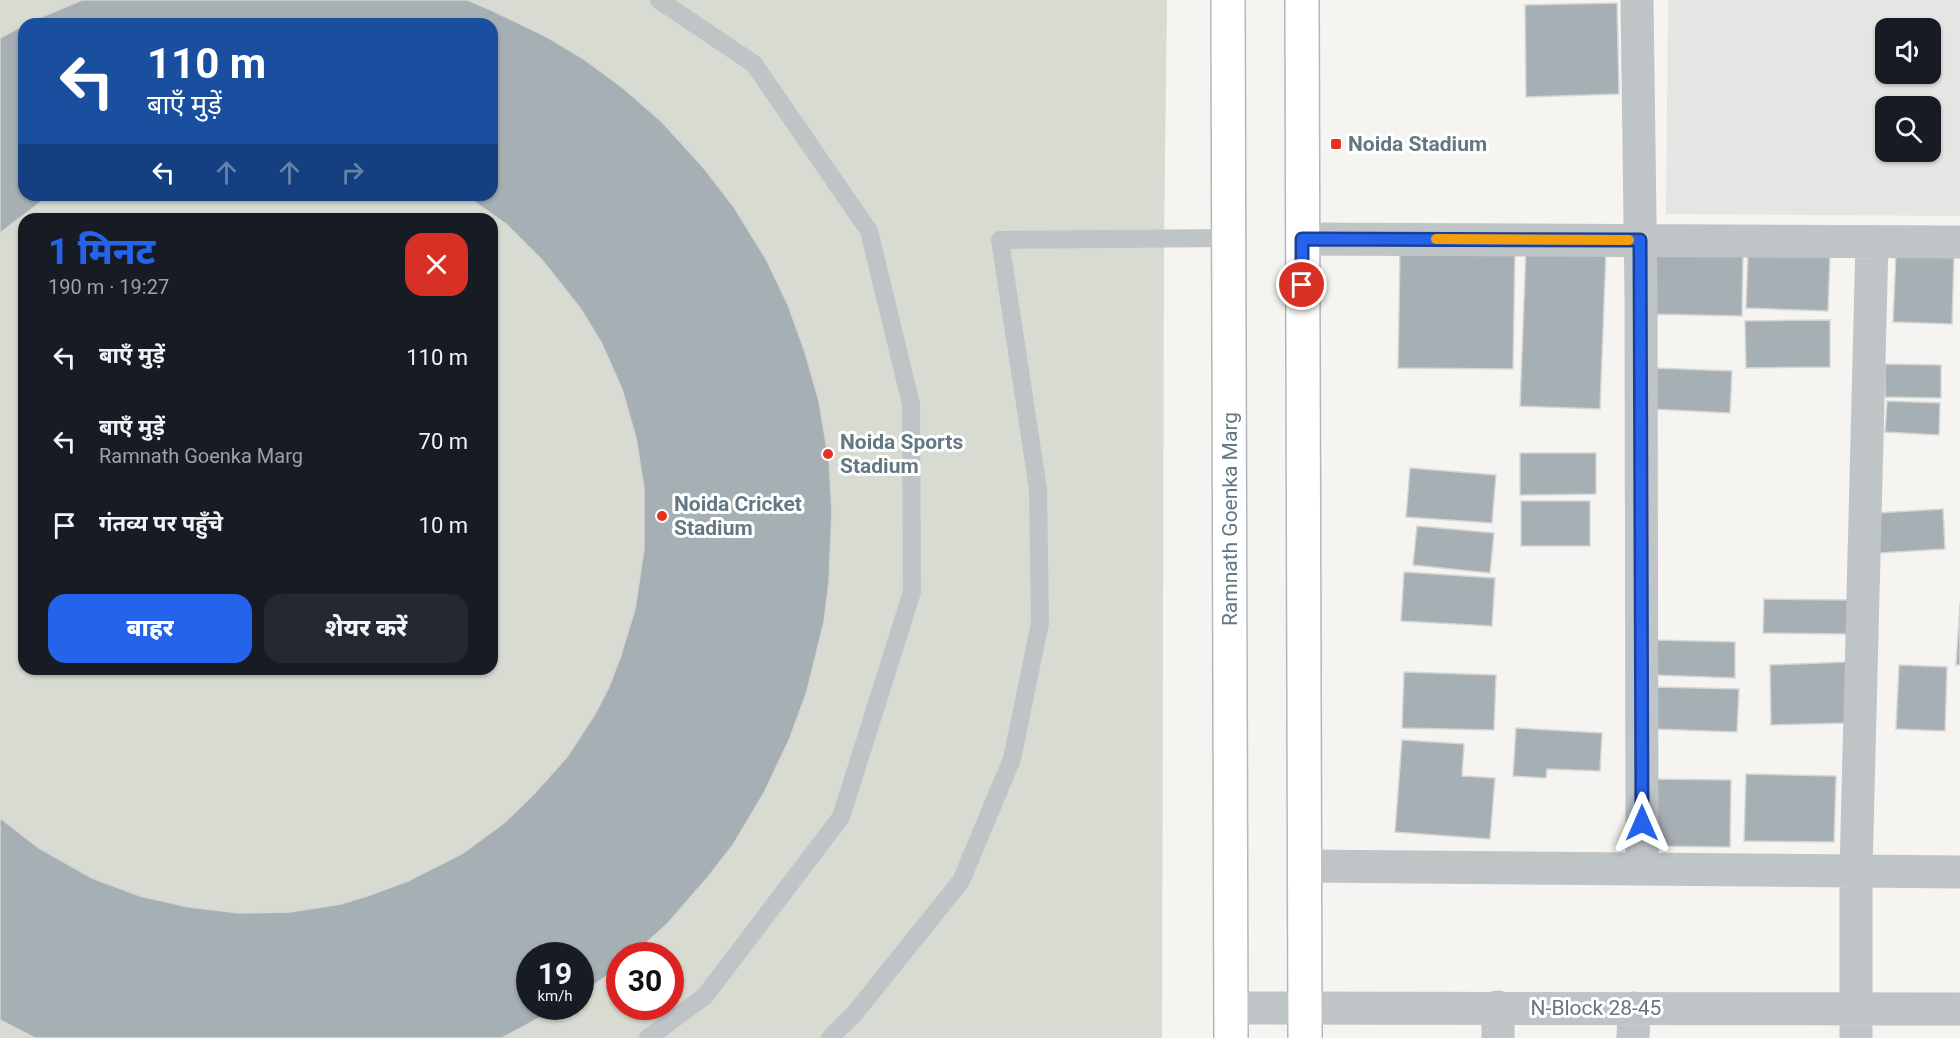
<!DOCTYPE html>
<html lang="hi">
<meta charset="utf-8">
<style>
:root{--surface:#171b24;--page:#242831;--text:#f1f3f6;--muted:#9ea1a6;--accent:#2563eb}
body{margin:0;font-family:Roboto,"Noto Sans Devanagari",sans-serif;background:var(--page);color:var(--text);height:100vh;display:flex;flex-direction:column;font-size:22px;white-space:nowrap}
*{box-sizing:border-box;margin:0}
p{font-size:20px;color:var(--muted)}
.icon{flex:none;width:33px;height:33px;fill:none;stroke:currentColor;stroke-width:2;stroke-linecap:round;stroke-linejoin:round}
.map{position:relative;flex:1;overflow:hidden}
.side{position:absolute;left:18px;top:213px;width:480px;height:462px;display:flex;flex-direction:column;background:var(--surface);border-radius:18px;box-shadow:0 2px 4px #0004}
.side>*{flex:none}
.hud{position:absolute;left:18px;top:18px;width:480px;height:183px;border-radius:18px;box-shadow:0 2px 4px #0004;background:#1a4fa0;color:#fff;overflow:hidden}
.fabs{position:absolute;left:1875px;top:18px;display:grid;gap:12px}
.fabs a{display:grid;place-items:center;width:66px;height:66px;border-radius:12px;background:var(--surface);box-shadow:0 2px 4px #0004;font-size:30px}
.speed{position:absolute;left:516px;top:942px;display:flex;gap:12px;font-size:30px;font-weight:700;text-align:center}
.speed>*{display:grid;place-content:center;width:78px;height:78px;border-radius:50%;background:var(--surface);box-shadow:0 2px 4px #0004;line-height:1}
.speed small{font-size:15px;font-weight:400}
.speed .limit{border:9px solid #d22;background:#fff;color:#111}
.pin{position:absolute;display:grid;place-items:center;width:51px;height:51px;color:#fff;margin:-26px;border:3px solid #fff;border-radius:50%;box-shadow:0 2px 6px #0007}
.me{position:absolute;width:66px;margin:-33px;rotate:0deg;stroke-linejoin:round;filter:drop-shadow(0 0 4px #0008)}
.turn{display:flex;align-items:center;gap:21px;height:126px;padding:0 30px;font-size:27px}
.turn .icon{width:78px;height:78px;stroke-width:2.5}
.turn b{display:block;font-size:42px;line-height:51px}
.lanes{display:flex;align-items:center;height:57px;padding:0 30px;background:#0003;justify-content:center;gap:30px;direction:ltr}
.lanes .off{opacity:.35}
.round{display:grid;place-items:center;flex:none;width:63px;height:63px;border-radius:18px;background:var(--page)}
.summary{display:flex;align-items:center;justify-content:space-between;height:102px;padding:0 30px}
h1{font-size:36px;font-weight:800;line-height:45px;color:var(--accent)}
.primary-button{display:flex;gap:12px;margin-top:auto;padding:12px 30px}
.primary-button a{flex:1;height:69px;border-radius:18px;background:var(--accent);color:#fff;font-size:24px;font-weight:800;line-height:69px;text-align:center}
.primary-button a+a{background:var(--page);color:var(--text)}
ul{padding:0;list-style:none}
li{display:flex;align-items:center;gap:18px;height:84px;padding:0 30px}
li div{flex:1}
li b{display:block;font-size:22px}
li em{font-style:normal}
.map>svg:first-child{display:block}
</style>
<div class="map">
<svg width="1960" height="1038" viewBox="0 0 1960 1038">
<rect width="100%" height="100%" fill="#f5f4f0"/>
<path fill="#e5e5e4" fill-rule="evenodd" d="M1668,0H1960V216L1666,214ZM1886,28H1930V74H1886ZM1886,106H1930V152H1886Z"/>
<path fill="#d7dbd1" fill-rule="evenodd" d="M0,0H1167L1164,239L1162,1038H0ZM24,24H492V195H24ZM24,219H492V669H24ZM530,956H580V1006H530ZM620,956H670V1006H620Z"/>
<path fill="#a6afb3" stroke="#d6d5d3" stroke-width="1.5" d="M82,0H467L491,10L547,37L582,58L623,88L662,122L703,167L734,207L766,259L788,305L805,352L819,401L829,461L832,511L829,582L824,622L807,691L790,738L764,793L733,845L708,877L668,923L632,956H620V966L580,995V956H530V1006H561L502,1038H35L0,1020V818L39,848L92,878L140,896L189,907L239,913L290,912L341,904L370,895L408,881L463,853L504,823L533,795L567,757L595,714L609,687L620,658L635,609L644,549V488L636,438L622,389L601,342L580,308L542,260L506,224L465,195H492V24H25Z
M1617,3L1619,94L1526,97L1525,5Z
M24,25V195H50L0,233V38Z
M1526,249L1606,251L1600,409L1520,406Z
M1400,250L1515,251L1513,369L1398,368Z
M1748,253L1830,256L1828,311L1746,308Z
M1896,253L1954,255L1952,324L1893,322Z
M1648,255L1743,256L1742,316L1648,314Z
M1830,320V367L1746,368L1745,321Z
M1885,364L1941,365V398L1885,397Z
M1654,368L1732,371L1730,413L1651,409Z
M1887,401L1940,403L1939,435L1885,432Z
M1520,453H1596V494L1520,495Z
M1410,468L1496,475L1492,523L1406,517Z
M1521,501H1590V546H1521Z
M1943,509L1945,549L1879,553L1877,513Z
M1417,526L1494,533L1490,573L1413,565Z
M1404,572L1495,578L1492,626L1401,621Z
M1764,599L1848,600L1847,634L1763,633Z
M1960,603V665H1956Z
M1654,640L1735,642V678L1653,675Z
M1846,662L1847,723L1771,725L1770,665Z
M1899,665L1947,667L1945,731L1896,729Z
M1404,672L1496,675L1494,730L1402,728Z
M1657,687L1739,689L1737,732L1655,729Z
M1516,728L1602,733L1600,771L1547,769L1546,778L1513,776Z
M1402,740L1464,744L1462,776L1495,778L1490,839L1395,832Z
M1746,774L1836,776L1834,842L1744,841Z
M1654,779L1731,780L1730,847L1652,846Z"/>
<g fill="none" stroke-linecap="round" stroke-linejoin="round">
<defs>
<path id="secondary" d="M1228,0L1231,1038
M1302,0L1305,1038"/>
</defs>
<use href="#secondary" stroke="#b1b8bb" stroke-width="36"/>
<path stroke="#bfc4c6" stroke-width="18" d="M648,1038L705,996L841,817L912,592L911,404L869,231L754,64L659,0
M830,1038L855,1013L961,881L1012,759L1040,623L1038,489L1000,240L1230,238"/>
<path stroke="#bfc4c6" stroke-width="33" d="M1637,0L1641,293L1642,869
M1302,239L1960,242
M1304,866L1960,872
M1231,1008L1960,1009
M1498,1038V1007
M1633,1038L1634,1008
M1856,1038V871L1872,242"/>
<use href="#secondary" stroke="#fff" stroke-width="33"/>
</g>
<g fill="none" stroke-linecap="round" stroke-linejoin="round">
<defs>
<path id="route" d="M1302,285V239L1640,240L1642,823"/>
</defs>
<use href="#route" stroke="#184099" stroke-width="15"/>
<use href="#route" stroke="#2563eb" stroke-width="10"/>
<path stroke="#f59e0b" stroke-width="10" d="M1436,239L1629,240"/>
</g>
<g fill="#e5311f" stroke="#fff" stroke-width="2">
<rect x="1330" y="138" width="12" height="12" rx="3"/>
<circle cx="828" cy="454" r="6"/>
<circle cx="662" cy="516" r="6"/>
</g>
<g text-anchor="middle" stroke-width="6" stroke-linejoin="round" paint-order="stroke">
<g font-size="21" font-weight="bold" fill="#637882" stroke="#fff" text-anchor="start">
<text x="1348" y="151">Noida Stadium</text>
<text x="840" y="449">Noida Sports<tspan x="840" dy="24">Stadium</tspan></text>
<text x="674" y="511">Noida Cricket<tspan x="674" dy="24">Stadium</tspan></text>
</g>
<g font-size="21" fill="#637882" stroke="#fff">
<text transform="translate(1230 519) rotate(-90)" y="7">Ramnath Goenka Marg</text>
<text x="1596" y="1015">N-Block 28-45</text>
</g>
</g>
</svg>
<div class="fabs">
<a><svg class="icon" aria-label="sound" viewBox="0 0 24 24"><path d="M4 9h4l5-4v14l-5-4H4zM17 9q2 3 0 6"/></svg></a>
<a><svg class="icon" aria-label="search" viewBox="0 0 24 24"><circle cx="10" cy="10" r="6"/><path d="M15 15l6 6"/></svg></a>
</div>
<div class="speed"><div>19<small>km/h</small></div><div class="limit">30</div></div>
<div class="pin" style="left:1302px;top:285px;background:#d93025"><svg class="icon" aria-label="arrive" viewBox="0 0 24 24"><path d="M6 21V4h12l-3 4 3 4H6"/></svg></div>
<svg class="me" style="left:1642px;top:823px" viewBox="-20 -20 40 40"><path d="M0-17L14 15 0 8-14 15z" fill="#2563eb" stroke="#fff" stroke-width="4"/></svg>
<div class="hud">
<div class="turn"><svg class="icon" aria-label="left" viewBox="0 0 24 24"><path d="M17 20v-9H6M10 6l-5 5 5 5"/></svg><div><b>110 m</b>बाएँ मुड़ें</div></div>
<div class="lanes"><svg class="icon" aria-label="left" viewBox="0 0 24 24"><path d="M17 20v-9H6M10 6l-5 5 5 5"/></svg><svg class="icon off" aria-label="ahead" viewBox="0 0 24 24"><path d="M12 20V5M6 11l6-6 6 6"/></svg><svg class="icon off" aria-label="ahead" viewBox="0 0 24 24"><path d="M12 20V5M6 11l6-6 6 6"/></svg><svg class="icon off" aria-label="right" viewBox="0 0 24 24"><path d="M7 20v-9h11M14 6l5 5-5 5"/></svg></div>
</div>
<section class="side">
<div class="summary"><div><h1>1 मिनट</h1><p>190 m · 19:27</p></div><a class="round" style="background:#d93025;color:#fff"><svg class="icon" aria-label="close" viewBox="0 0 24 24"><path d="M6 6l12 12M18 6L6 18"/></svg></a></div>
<ul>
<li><svg class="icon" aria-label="left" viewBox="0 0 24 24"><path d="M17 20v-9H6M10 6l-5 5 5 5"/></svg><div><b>बाएँ मुड़ें</b></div><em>110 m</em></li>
<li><svg class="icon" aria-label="left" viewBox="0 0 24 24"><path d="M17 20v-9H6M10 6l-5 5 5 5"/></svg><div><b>बाएँ मुड़ें</b><p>Ramnath Goenka Marg</p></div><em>70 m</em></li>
<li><svg class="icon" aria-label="arrive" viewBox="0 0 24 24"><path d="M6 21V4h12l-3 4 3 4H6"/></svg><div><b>गंतव्य पर पहुँचे</b></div><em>10 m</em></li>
</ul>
<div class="primary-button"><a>बाहर</a><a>शेयर करें</a></div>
</section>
</div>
